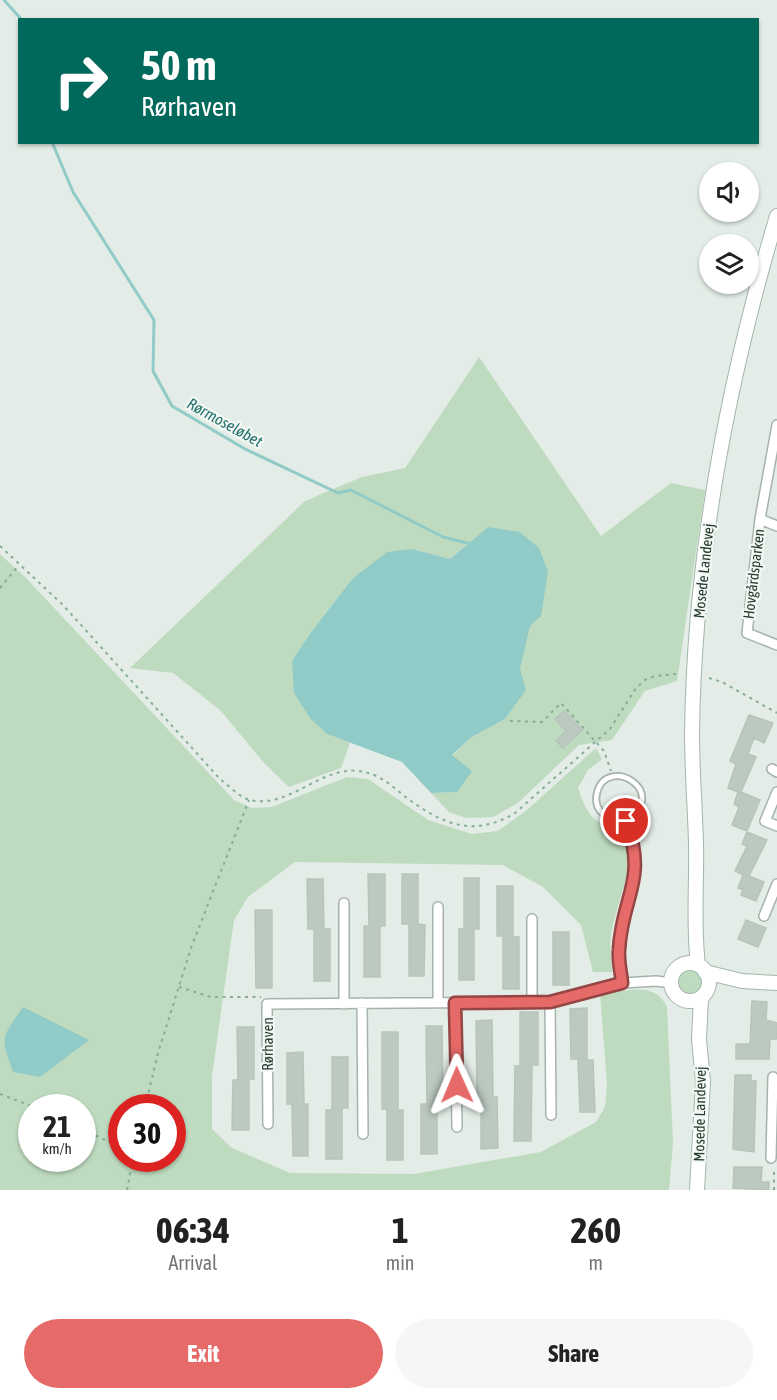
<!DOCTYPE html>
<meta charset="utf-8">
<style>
:root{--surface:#fff;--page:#f6f6f6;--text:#222;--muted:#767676;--accent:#e56a68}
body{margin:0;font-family:"Asap Condensed",sans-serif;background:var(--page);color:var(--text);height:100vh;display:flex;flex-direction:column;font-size:22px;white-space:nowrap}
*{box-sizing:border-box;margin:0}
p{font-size:20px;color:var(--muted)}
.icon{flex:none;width:33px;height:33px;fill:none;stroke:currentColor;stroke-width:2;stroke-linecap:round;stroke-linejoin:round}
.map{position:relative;height:1190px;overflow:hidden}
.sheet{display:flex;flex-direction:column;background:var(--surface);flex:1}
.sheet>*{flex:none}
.top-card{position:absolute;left:18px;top:18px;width:741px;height:126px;border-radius:0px;box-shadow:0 2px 4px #0004;background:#00695c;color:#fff;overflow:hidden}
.buttons{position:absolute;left:699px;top:162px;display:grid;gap:12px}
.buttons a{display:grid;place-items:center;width:60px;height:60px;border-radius:50%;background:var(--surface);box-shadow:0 2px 4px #0004;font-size:30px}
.speed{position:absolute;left:18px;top:1094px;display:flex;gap:12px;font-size:30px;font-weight:700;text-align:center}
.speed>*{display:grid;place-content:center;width:78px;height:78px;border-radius:50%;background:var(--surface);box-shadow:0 2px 4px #0004;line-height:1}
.speed small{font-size:15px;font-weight:400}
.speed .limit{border:9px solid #d22;background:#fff;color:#111}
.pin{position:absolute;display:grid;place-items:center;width:51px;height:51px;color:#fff;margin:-26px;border:3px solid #fff;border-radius:50%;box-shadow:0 2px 6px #0007}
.me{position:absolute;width:66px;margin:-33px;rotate:359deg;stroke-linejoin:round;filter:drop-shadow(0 0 4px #0008)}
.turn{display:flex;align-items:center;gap:21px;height:126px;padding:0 24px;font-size:27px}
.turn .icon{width:78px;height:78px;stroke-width:2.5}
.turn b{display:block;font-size:42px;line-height:51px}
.eta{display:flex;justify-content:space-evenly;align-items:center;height:102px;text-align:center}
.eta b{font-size:36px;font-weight:700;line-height:42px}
.action{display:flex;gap:12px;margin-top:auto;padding:12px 24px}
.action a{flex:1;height:69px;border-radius:36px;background:var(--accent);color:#fff;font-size:24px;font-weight:700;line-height:69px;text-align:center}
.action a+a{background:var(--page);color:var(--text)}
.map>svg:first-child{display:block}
</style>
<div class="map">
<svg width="777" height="1190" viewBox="0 0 777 1190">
<rect width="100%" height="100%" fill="#e3ece6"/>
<path fill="#bedbbf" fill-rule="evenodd" d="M479,357L601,536L671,483L705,490L677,681L645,691L612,740L579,745L518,803L493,817L466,818L449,812L431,793L457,792L452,756L472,737L505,719L530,626L488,527L450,559L412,549L352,579L309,635L292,661L327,734L350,743L341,768L289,787L264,763L220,710L173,673L130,668L305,501L362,477L405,468Z
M0,554L27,579L234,800L252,808L272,807L347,777L368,779L428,820L472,834L498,831L528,809L596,748L602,759L588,770L578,788C588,818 594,824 625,830C637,866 617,899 611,935C609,946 612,960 612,972H593L581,925L543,887L503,865L295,862L248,897L234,920L212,1076V1129L232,1148L290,1173L414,1174L541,1152L596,1122L605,1107L607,1084L600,994C626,992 654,980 667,1007L673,1143L669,1190H0ZM32,1107H82V1158H32ZM122,1107H172V1158H122Z
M678 982a13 13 0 1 1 26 0a13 13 0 1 1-26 0Z"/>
<path fill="#91cbc7" d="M488,527L520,532L539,548L548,572L541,616L530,626L520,669L526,690L505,719L472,737L452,755L472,771L457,792L431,793L402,762L327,734L310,718L294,693L292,661L309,635L352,579L387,552L412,549L450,559Z
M23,1007L89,1040L40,1077L13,1072C0,1036 1,1039 23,1007Z"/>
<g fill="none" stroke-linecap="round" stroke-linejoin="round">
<path stroke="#91cbc7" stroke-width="3" d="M4,0L22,20
M52,142L73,192L154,320L153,371L172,406L245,449L338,493L351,490L443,537L471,544"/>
</g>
<path fill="#bcc9c1" stroke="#b6c5bb" stroke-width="1.5" d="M564,711L582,730L563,748L556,741L566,731L555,719Z
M749,715L773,723L764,743L754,738L748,754L756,757L741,792L760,800L747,831L732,825L739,807L734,804L738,792L728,788L736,764L730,761Z
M747,832L767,840L749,876L764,882L756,901L741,895L743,890L738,888L743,875L735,871L747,846L742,844Z
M368,874H385V926H380V977H364V926H369Z
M402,874H418V924L425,925L424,976H409V924H402Z
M464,878H479V929H474V980H459V929H464Z
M307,879H323L324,929H330V981H314V929H308Z
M497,886H513V937H519V989H503V936H497Z
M255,910H272V988H256Z
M746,920L766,928L758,947L738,939Z
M553,932H569V985H553Z
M752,1001L767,1002L766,1020L777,1023V1039H770L769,1059H736V1044H750Z
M587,1008V1060H593L595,1112H580L578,1059H571L570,1009Z
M520,1012H538V1065H532L531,1141H514L515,1066H520Z
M492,1020L493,1097H497L498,1148L481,1149V1097H477L476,1021Z
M426,1026H442L443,1104H437V1154H421V1104H427Z
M237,1027H254V1079H249V1130H232L233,1080H238Z
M382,1032H398V1110H403V1160H387V1109H382Z
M303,1052L304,1104H308V1156H293L292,1104H287V1053Z
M332,1057H348V1108H342V1159H326V1110H332Z
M735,1075H751V1081H756L754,1152L733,1149Z
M734,1167H762L761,1182H769V1190L733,1188Z"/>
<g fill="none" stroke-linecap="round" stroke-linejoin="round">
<defs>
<path id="lane" d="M622,983C621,972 618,961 619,950C622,895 648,881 626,821C611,821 592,813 597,793C606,754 672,791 626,821"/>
<path id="street" d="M777,425L760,519L747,633L777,645
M760,519L777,526
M772,769L777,772
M777,792L765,821L777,826
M438,907V1003
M764,916L777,884
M532,1002V919
M550,1002L551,1115
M362,1003L363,1134
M455,1003L457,1127
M344,1004V903
M268,1124L267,1004L550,1002L622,983L656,981L671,983
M771,1158L773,1077"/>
<path id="secondary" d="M671 982a19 19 0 1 1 38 0a19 19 0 1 1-38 0Z
M698,965C693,925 697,884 696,843C695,807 692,770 692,734C694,558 727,384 777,216
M705,972L742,981L777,983
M697,1190L703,1082L699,1039L701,998"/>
</defs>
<use href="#lane" stroke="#a6b3ac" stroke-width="8"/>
<use href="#street" stroke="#a6b3ac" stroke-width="12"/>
<use href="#secondary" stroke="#a3b6ab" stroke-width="16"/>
<path stroke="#87ac98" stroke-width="2" stroke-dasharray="3 4.5" stroke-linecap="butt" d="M0,546L63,605L220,779C229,786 239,797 250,800C289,809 321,766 359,771C377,773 390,784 403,795C440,823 472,839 515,813L610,729L636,688L645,680L655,676L676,674
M0,588L19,565
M709,678L722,682L777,713
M510,721L542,722L561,703L604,751L611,771
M179,987L211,997H261
M0,1094L34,1107
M145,1107L158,1053L192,945L249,800
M82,1129L122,1148
M127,1190L133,1158
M774,1190V1168"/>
<use href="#lane" stroke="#fff" stroke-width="4.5"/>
<use href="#street" stroke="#fff" stroke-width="9"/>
<use href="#secondary" stroke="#fff" stroke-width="14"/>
</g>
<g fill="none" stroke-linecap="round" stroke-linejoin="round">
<defs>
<path id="route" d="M457,1085L455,1003L550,1002L622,983C621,972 618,961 619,950C622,895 648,881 626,821"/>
</defs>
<use href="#route" stroke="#954544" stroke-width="15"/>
<use href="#route" stroke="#e56a68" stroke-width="10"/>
</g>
<g text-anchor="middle" stroke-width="4.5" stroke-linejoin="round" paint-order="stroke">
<g font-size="15" fill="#253b30" stroke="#f3f8f5">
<text transform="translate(704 571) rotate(-84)" y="5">Mosede Landevej</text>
<text transform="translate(754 574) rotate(-83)" y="5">Hovgårdsparken</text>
<text transform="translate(268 1044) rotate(-90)" y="5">Rørhaven</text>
<text transform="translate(700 1114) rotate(-89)" y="5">Mosede Landevej</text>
</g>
<g font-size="16" font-style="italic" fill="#24726d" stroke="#f3f8f5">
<text transform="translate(225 422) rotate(29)" y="6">Rørmoseløbet</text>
</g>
</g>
</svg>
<div class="buttons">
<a><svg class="icon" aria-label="sound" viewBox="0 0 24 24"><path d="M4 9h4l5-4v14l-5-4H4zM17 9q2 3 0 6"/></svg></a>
<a><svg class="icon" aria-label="layers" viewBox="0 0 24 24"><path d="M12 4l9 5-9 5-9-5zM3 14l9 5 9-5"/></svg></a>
</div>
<div class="speed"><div>21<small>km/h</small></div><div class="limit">30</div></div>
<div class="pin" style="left:626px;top:821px;background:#d93025"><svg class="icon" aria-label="arrive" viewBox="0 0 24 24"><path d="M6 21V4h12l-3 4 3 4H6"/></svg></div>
<svg class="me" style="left:457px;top:1085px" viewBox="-20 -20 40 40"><path d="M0-17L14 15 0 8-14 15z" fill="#e56a68" stroke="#fff" stroke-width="4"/></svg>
<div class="top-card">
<div class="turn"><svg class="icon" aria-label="right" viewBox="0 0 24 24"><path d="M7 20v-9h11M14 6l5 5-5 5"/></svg><div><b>50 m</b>Rørhaven</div></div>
</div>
</div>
<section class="sheet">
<div class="eta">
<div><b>06:34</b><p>Arrival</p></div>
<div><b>1</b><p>min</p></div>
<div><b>260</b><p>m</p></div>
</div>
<div class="action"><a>Exit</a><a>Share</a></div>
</section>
